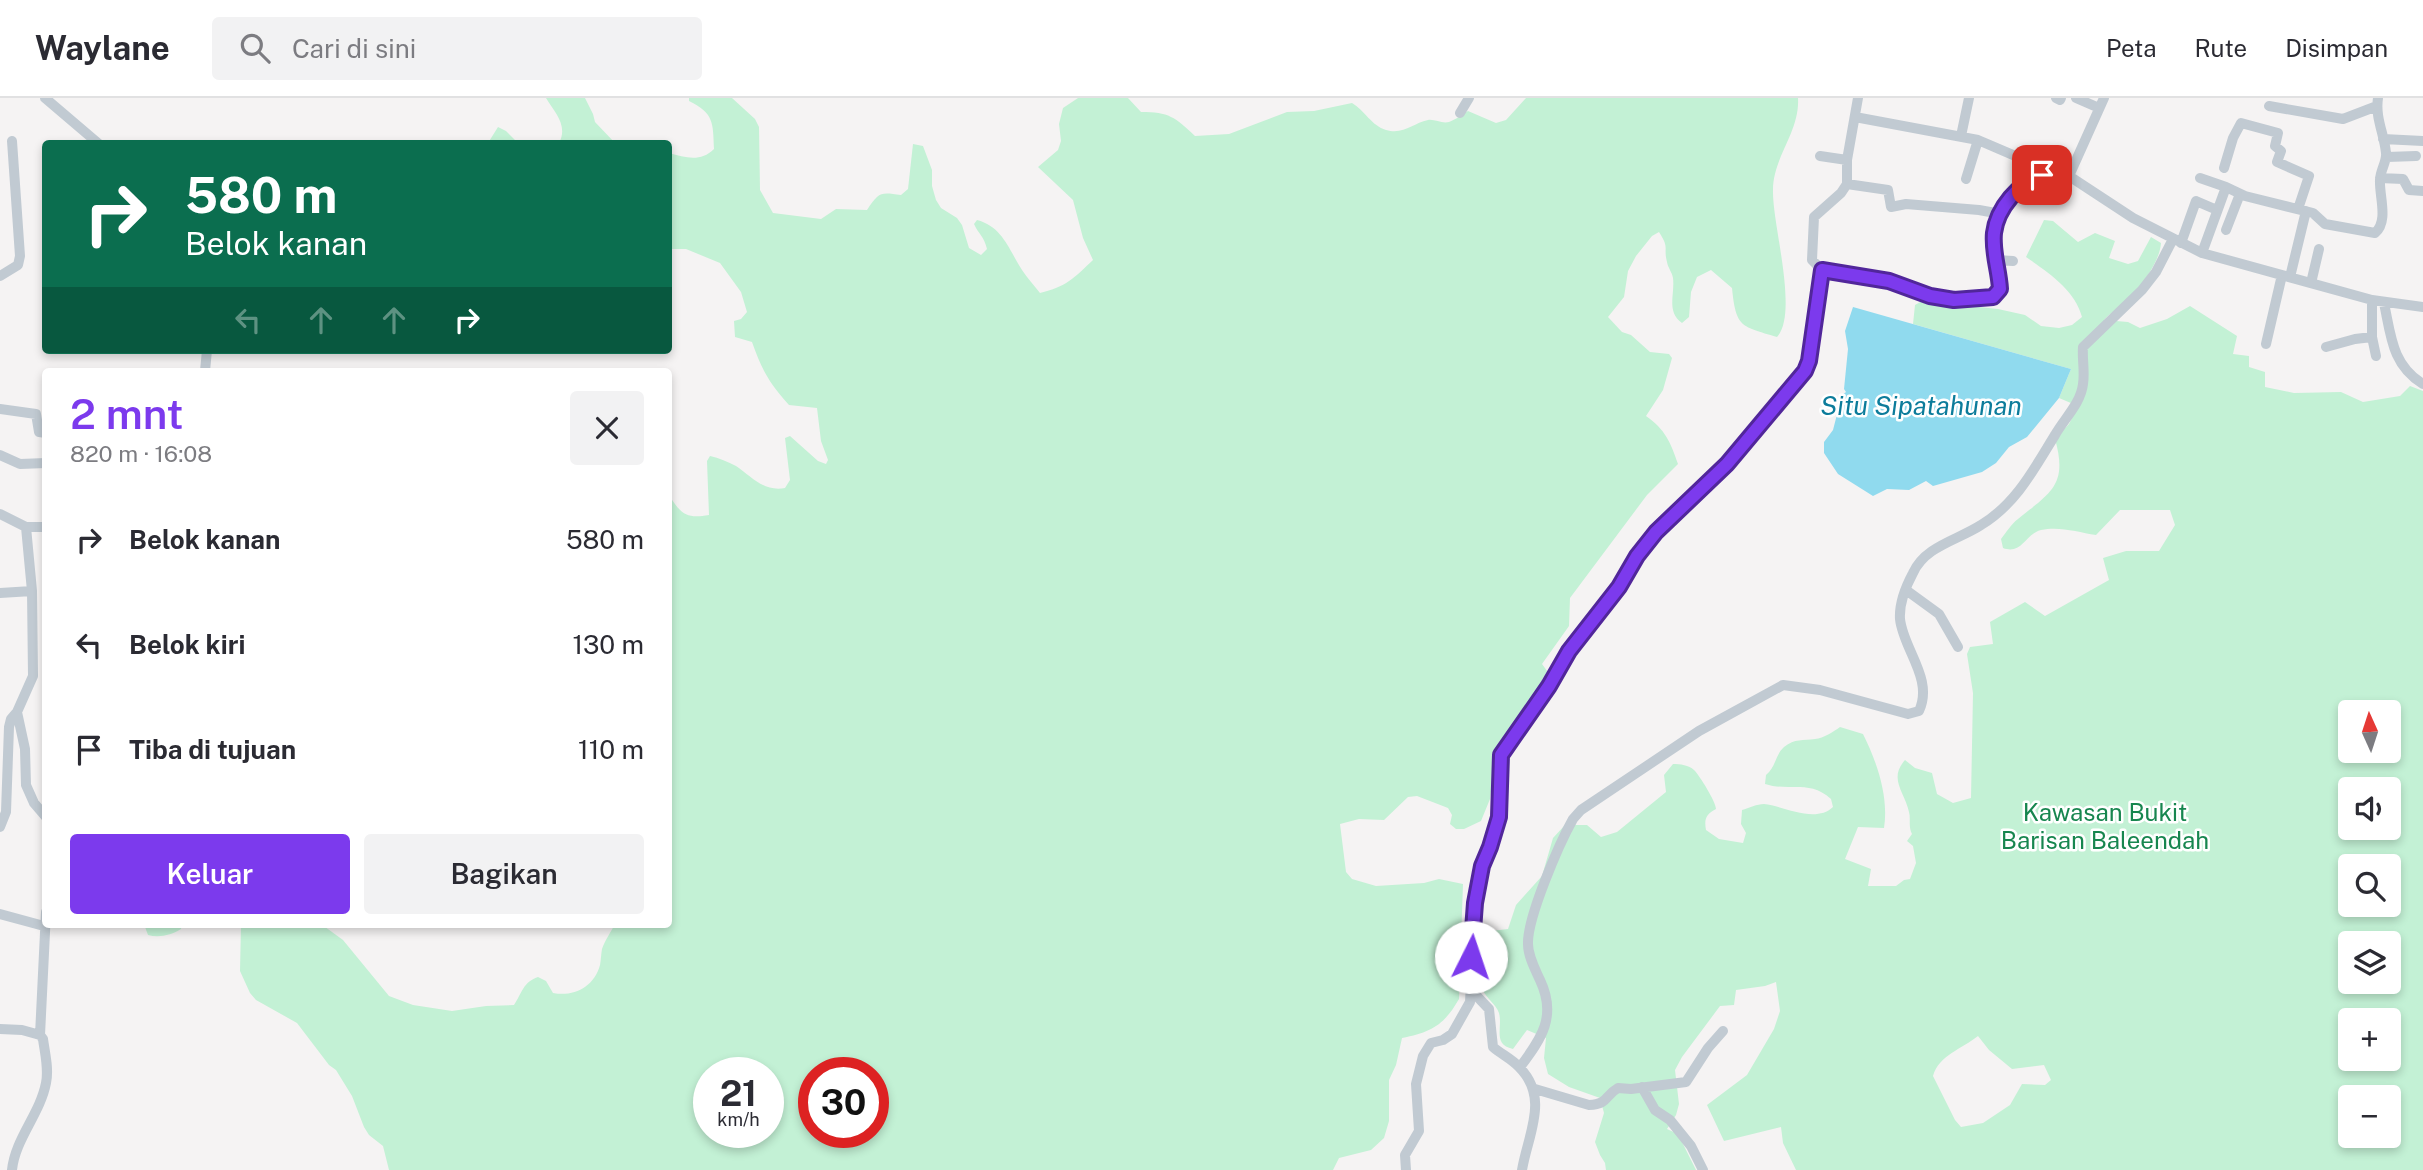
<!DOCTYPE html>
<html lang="id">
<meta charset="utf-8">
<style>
:root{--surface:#fff;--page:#f2f2f3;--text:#2b2b33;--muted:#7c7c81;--line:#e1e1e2;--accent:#7c3aed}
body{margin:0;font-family:"Public Sans",sans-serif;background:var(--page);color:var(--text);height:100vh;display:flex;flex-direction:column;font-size:26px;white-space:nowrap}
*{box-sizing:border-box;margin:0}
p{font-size:23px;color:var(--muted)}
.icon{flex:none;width:38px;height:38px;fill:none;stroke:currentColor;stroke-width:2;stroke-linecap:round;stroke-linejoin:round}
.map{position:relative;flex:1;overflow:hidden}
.sheet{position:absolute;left:42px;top:270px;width:630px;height:560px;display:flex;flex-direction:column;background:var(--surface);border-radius:7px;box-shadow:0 4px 10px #0003}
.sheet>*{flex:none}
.guide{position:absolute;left:42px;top:42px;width:630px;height:214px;border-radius:7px;box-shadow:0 4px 10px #0003;background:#0b6e4f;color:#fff;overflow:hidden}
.needle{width:46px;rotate:357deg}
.tools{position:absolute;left:2338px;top:602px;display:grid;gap:14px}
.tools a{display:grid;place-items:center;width:63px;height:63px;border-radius:7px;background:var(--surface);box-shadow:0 4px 10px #0003;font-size:35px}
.speed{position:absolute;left:693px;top:959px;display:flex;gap:14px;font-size:35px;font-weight:700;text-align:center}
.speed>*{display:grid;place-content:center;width:91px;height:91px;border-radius:50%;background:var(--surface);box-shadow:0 4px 10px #0003;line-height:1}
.speed small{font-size:18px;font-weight:400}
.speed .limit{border:10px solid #d22;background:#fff;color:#111}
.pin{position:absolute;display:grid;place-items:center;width:60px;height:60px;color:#fff;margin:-30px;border-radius:14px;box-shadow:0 4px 10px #0006}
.me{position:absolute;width:77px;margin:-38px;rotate:4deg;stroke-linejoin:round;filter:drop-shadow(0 0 5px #0008)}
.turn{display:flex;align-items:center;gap:24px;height:147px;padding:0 28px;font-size:32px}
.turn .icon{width:91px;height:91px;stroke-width:2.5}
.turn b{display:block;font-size:49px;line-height:60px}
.lanes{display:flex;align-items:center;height:66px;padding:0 28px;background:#0003;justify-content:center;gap:35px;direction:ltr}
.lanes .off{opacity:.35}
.round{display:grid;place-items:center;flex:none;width:74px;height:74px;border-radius:7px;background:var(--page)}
.head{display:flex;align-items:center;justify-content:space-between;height:119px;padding:0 28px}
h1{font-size:42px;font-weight:600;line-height:52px;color:var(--accent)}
.action{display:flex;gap:14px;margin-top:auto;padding:14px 28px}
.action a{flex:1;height:80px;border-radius:7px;background:var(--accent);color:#fff;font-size:28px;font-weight:600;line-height:80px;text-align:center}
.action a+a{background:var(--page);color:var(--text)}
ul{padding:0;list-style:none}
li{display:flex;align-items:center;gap:21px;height:105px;padding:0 28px}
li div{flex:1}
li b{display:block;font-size:26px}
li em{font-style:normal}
header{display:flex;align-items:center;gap:42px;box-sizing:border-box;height:98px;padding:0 35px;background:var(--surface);border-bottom:2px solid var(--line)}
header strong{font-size:33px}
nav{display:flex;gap:38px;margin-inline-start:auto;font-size:24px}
.search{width:490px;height:63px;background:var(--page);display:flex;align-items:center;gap:18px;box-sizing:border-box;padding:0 24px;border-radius:7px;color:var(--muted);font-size:26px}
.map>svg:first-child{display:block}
</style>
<header>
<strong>Waylane</strong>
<div class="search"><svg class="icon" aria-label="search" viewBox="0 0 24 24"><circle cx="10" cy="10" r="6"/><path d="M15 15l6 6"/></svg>Cari di sini</div>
<nav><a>Peta</a><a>Rute</a><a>Disimpan</a></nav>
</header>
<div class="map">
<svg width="2423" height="1072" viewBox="0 0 2423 1072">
<rect width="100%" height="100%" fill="#f5f3f3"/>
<path fill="#c3f1d5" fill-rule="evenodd" d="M546,0H585L593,16L595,24L615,45H559C568,28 556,16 546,0Z
M689,0H732L755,21L759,29L760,92L773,115L821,121L836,111L867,112C879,94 880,94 901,97L908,91L913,46L923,48L932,72V88L936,102L941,110L957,120L962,127L969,150L981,157L987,151C984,138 979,137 974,126L977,122C1003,129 1009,152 1022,172C1027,180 1034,187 1040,195C1066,189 1074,180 1093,162L1083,140L1073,102L1038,69L1058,52L1061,43L1059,26L1063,10L1078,0H1128L1141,14C1169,14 1175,19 1195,38L1229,36L1287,14L1314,13L1352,5C1364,12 1372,28 1386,32C1404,37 1413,25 1428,22C1435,21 1442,26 1449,24C1455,22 1463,16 1468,13L1496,25L1506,22L1526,0H1798C1800,34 1773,59 1773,92C1772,126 1799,215 1777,239C1741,228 1736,230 1732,190L1711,172L1697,179L1691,194L1689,219L1682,225C1666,213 1675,197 1673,180C1672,174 1668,170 1667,164C1663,148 1670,151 1659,134L1652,138L1636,158L1628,173L1624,199L1608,219L1622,234L1631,237L1650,254L1669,256L1672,260L1663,292L1646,318C1665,331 1671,345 1678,366L1647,397L1570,500L1569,528L1542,566L1550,577L1541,594L1497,648L1490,701L1481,723L1464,731H1456L1450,726L1452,717L1448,710L1417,698L1408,699L1384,722L1359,721L1340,726L1346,774L1352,781L1376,788L1424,785L1439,781L1463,786L1459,901C1444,927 1432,934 1402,940L1396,967L1389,982V1023L1384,1040L1371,1052L1339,1060L1333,1072H389L383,1048L369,1037L364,1029L352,998L336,972L329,967L297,925L256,902L250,895L240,873L241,826H321L343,842L389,898L413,907L452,913L486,908L514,907C522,895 523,884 538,879L546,883L553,895C574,899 594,889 600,867C601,862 601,856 602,851C605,842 611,834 615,826H668L669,397C681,416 686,421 709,417L707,363L710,358C719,360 728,364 736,368C752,379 764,394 785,390L790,382L785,340L790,338L818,363L826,366L828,362L821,343L817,310L789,307C769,285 762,272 752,244L735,239L734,223L741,221L747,214L741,194L720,165L686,151H669V55C686,60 701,64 714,51C713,25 714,15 689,3ZM709,975H768V1034H709ZM814,975H873V1034H814Z
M498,29L506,33L518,45H488Z
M2044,122L2053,123L2078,144L2095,135L2115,143L2109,160L2128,166L2138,163L2151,139L2161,145C2160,163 2142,187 2130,200C2122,208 2111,214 2104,222L2128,224L2140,230L2167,221L2190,208L2237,238L2233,256L2249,258V269L2265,274V289L2294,295L2341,294L2363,304L2400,298L2410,288L2423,293V1072H1796L1783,1045L1781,1029L1724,1043L1707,1007L1747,977L1774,931L1780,913L1776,884L1765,888L1736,892L1734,907L1720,908L1682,959L1675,972L1679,1006L1676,1017L1667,1031L1678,1036L1696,1072H1606L1605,1065L1600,1057L1595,1044L1604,1015L1600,1000L1569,989L1548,976L1544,960L1546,940L1527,932L1513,951C1492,946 1503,930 1499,915C1496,906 1486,900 1483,892C1476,873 1481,850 1491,833L1508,831L1516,807L1542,778L1553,740L1565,727H1587L1601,739L1617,734L1666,694L1664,677L1673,666C1680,666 1689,667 1694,672C1700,678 1716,704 1716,711C1706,716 1704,721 1706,732L1719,741L1743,745L1746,735L1741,726L1742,712C1749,710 1757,706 1764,706C1784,708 1815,726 1833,709L1831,701C1809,681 1790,694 1765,686L1766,677C1776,669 1775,657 1784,649C1795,640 1803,643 1815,641C1824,640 1833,634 1840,629L1863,636C1877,664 1889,699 1884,730L1858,729L1845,761L1871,771L1868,788H1896L1904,782L1910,781L1916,765L1913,748L1907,743L1912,736C1908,728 1911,721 1909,714C1905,694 1888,681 1905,662L1915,670L1932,675L1937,696L1953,705L1971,700L1973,595L1967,556L1970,549L1993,546L1990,524L2025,504L2045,518L2109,482L2103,460L2126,453H2159L2175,427L2170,412H2120L2096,437C2078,434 2059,428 2041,432C2025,436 2022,457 2003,450L2001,441C2006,435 2011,426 2018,421C2051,394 2068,387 2055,341L2069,326L2078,308L2059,300L2071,271L1913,226L1915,207L1922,203L1998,211L2025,217L2041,228L2059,230L2072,227L2082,219C2075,192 2049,175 2026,159ZM2350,614H2389V653H2350ZM2350,691H2389V730H2350ZM2350,768H2389V807H2350ZM2350,845H2389V884H2350ZM2350,922H2389V961H2350ZM1978,938L1989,952L2012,971L2044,967L2051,982L2045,987L2022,986L2010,1007L1983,1025L1961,1029L1955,1022L1933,978C1939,957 1962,951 1978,938ZM2350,999H2389V1038H2350Z
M148,826H182L181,831C172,837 159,840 148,837L145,829Z"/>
<path fill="#90daee" d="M1853,209L2071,271L2059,300L2027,339L2009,349L1996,365L1982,374L1933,388L1926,383L1909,392L1887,391L1873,398L1838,376L1824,355V344L1833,332L1842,297L1846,294L1844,291L1848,251L1845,233Z"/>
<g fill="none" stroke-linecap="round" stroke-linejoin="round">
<path stroke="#c1cad2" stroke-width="10" d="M45,0L99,46
M1858,0L1847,62V86L1841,95L1814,119L1812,162L1822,172L1890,183L1930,198L1954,202L1993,199L2000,191L1994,134L2001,116L2018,91L2031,81L2054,75
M2056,0L2060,2L2061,0
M2076,0L2099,10
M2269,8L2343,21L2377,8
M1460,15L1469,0
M1855,19L1978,42L2055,75L2069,78L2133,120L2202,155L2372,202L2423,209
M1961,38L1969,0
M2383,41L2423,43
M1820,58L1847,62
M2387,59L2416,58
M2224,70L2233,40L2241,25L2278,35L2275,48L2281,53L2277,64L2309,78L2298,111
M2069,78L2104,0
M2200,80L2226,89L2202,155
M2380,80L2403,81L2409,92L2423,93
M1966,81L1978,42
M1847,86L1888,92L1891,109L1906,106L1979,112L2001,116
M2226,89L2245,98L2313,115L2325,126L2375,135C2389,123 2379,98 2380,82C2380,72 2387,64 2386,55C2384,35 2375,20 2378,0
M2226,132L2240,96
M2181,145L2196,103L2217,112
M1996,162L2013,163
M0,178L18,167L20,158L12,43
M2290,179L2306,113
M2311,185L2319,151
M2372,202V239L2376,258
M2384,205C2391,238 2392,267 2423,286
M2266,246L2282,177
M2326,249L2355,241L2372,239
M205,273L207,252
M0,311L36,316L39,334L46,335
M0,357L20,366L46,365
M0,416L26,429H46
M1906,492L1939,516L1958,549
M32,493L33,578L17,614L25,651L26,687L34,705L46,719
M0,495L32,493L26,429
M0,729L6,714L9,629L11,621L17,614
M0,816L44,828
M1472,893L1489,911L1493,949C1501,956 1512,961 1519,969C1550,1000 1528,1036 1522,1072
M0,931L22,932L40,937
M1520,969C1542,940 1557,918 1540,882C1535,871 1528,858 1528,846C1527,820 1559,746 1573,721L1581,712L1699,633L1783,587L1820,592L1908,616L1919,613C1934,581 1903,551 1900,521C1899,505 1906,488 1913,475C1925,448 1958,442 1981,427C2016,406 2034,371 2055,337C2064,321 2081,305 2083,286C2085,274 2082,261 2083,249L2142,192L2156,174L2173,141
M1642,989L1655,1012L1670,1022L1691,1048L1703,1072
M1535,991L1589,1007C1609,1006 1604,998 1618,990L1631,991L1686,984L1708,950L1723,933
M12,1072C15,1041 40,1016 46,985C49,971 45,956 43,941L40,937L46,814
M1406,1072L1405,1057L1419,1033L1416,986L1423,958L1431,945L1443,942L1452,936L1470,904L1475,805L1482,768L1490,749L1499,719L1501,657L1549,588L1569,553L1619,489L1637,458L1656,434L1727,366L1805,273L1809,263L1822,172"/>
</g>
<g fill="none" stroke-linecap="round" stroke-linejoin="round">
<defs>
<path id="route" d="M1471,859L1475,805L1482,768L1490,749L1499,719L1501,657L1549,588L1569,553L1619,489L1637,458L1656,434L1727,366L1805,273L1809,263L1822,172L1889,183L1930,198L1954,202L1993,199L2000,191C1999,172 1992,154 1994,135C1997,110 2019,85 2042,77"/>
</defs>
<use href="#route" stroke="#51269a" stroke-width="18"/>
<use href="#route" stroke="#7c3aed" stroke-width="12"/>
</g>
<g text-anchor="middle" stroke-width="5" stroke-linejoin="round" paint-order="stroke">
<g font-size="24" fill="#17864f" stroke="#fff">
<text x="2105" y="723">Kawasan Bukit<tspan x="2105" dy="28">Barisan Baleendah</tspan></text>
</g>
<g font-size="26" font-style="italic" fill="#0c7c9b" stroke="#fff">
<text x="1921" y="317">Situ Sipatahunan</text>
</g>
</g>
</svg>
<div class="tools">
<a><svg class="needle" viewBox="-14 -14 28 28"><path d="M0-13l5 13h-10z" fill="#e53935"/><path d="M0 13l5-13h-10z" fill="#7c7c81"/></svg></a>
<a><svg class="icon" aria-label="sound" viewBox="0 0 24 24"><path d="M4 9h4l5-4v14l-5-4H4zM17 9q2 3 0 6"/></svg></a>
<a><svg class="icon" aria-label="search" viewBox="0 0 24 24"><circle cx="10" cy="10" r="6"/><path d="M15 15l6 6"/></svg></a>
<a><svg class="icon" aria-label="layers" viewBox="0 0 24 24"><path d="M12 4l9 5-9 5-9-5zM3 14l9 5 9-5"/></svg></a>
<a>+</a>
<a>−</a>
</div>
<div class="speed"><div>21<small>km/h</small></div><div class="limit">30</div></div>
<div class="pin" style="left:2042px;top:77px;background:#d93025"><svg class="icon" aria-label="arrive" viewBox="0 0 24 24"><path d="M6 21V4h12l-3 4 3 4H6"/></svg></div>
<svg class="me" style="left:1471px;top:859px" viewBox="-20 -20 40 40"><circle r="19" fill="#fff"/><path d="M0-13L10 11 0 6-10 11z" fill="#7c3aed"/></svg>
<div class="guide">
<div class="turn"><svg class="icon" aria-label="right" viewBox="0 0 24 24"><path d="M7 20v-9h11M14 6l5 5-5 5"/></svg><div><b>580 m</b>Belok kanan</div></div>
<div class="lanes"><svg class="icon off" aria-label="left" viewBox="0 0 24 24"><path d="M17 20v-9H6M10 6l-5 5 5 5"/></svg><svg class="icon off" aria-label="ahead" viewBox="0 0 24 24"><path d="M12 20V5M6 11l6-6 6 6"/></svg><svg class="icon off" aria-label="ahead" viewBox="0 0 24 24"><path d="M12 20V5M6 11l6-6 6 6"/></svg><svg class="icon" aria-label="right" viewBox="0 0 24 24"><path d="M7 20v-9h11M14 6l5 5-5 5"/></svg></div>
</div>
<section class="sheet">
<div class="head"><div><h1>2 mnt</h1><p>820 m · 16:08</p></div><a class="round"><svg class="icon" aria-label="close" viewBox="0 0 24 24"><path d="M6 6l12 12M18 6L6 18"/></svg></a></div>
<ul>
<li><svg class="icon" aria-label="right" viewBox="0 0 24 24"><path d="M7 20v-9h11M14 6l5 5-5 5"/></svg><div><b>Belok kanan</b></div><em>580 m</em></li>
<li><svg class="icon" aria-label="left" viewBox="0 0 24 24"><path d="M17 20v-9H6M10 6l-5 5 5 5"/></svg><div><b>Belok kiri</b></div><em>130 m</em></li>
<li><svg class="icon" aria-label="arrive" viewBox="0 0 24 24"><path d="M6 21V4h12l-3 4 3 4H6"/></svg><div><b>Tiba di tujuan</b></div><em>110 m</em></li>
</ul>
<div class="action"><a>Keluar</a><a>Bagikan</a></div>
</section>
</div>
